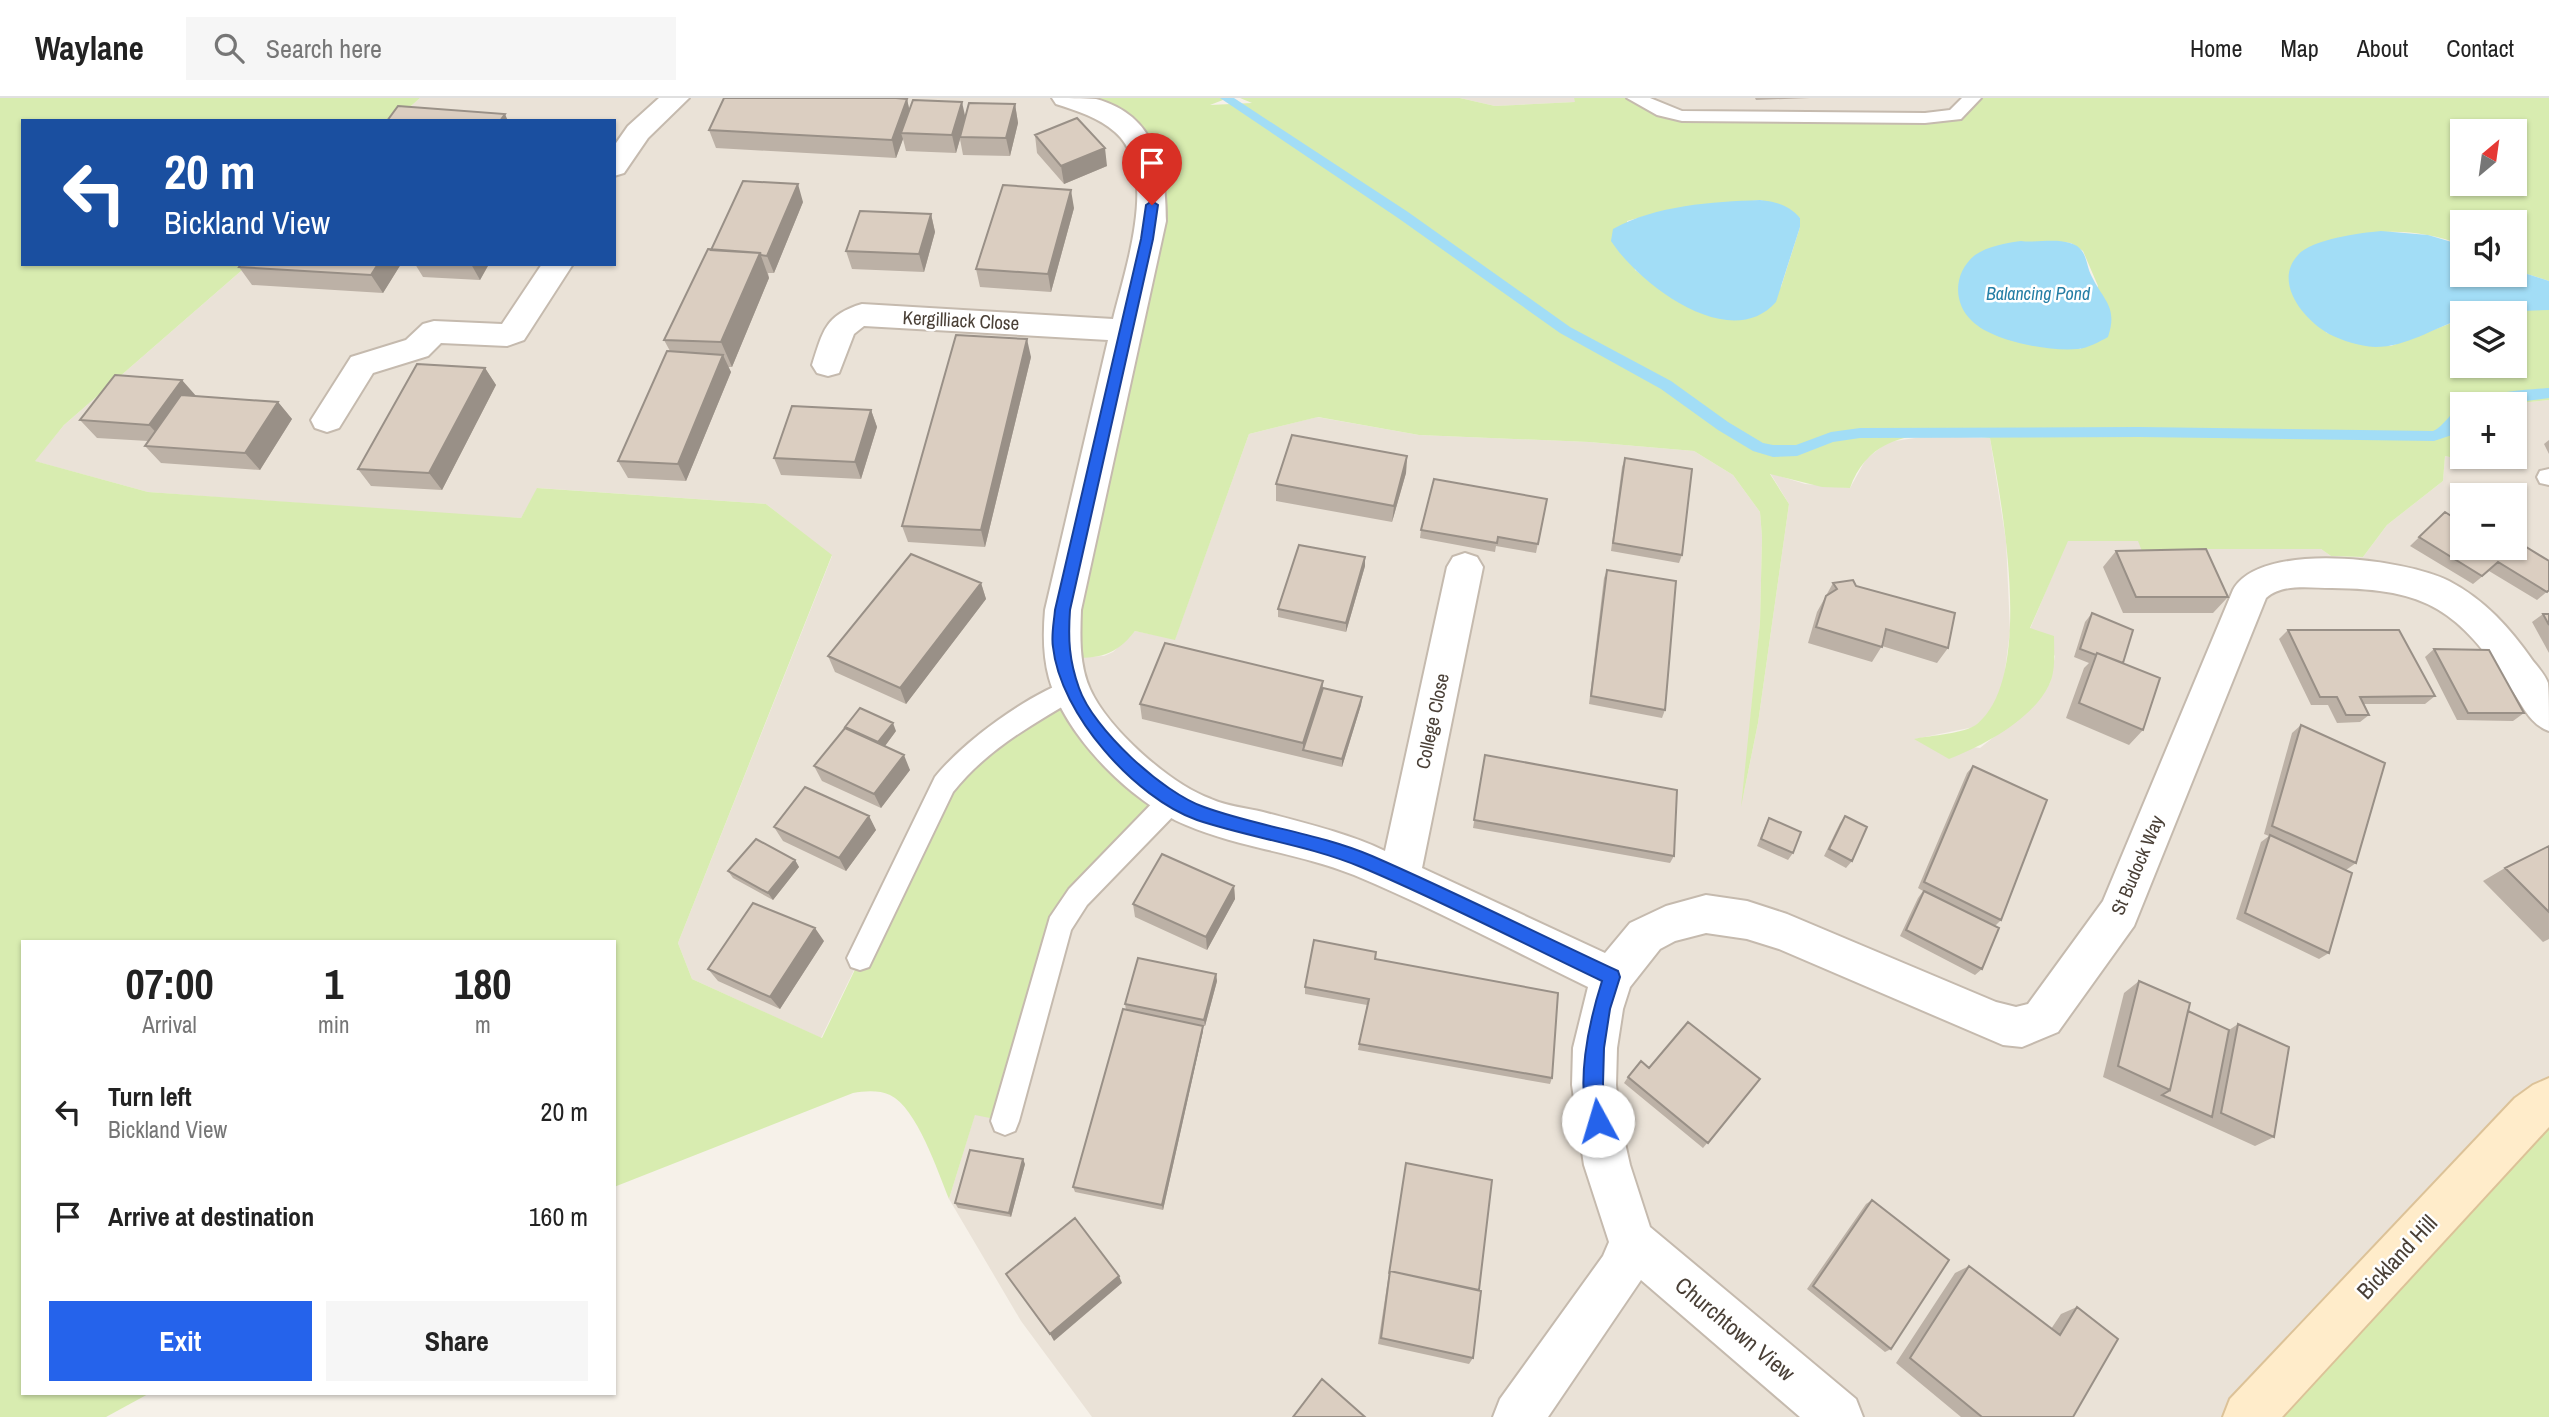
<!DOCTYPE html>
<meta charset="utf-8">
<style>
:root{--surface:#fff;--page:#f6f6f6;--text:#222;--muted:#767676;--line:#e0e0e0;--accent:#2563eb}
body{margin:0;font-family:"Archivo Narrow",sans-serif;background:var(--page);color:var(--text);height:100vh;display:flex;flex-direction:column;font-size:26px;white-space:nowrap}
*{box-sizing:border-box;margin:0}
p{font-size:23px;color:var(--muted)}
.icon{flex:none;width:38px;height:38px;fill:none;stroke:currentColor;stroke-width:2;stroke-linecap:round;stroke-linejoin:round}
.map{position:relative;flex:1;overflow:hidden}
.side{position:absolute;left:21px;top:842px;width:595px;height:455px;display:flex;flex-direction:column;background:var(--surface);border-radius:0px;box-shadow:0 2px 5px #0004}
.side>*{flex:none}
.top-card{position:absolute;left:21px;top:21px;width:595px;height:147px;border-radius:0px;box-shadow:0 2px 5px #0004;background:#1a4fa0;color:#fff;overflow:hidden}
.needle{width:46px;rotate:29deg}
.fabs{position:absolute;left:2450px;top:21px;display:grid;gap:14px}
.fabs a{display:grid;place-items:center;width:77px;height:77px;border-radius:0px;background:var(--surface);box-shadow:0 2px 5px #0004;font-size:35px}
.pin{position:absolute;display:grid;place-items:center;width:60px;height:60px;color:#fff;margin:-72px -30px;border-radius:50% 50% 50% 0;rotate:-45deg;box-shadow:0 0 7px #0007}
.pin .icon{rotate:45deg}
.me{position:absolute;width:77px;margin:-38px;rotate:354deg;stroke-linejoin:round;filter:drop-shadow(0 0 5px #0008)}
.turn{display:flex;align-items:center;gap:24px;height:147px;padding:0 28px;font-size:32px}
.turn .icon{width:91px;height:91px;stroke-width:2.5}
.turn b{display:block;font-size:49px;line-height:60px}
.eta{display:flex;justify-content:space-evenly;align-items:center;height:119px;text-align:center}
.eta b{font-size:42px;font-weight:700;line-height:49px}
.primary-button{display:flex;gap:14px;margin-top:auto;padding:14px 28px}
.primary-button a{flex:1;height:80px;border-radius:0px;background:var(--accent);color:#fff;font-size:28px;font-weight:700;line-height:80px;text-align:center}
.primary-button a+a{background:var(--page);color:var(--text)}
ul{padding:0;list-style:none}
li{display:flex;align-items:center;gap:21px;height:105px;padding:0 28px}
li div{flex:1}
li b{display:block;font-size:26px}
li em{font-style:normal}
header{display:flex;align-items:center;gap:42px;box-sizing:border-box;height:98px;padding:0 35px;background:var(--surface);border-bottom:2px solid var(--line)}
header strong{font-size:33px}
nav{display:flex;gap:38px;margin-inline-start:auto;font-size:24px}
.search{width:490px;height:63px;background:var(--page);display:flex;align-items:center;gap:18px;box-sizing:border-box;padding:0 24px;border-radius:0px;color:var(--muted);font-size:26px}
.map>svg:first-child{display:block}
</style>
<header>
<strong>Waylane</strong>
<div class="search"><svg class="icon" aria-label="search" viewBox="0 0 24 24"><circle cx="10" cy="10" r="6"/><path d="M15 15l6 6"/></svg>Search here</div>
<nav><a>Home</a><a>Map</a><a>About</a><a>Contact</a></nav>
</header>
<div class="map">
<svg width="2549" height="1319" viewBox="0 0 2549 1319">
<rect width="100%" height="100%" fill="#f6f1e9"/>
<path fill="#eae2d7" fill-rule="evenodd" d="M420,0H1065L1094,9L1147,67L1060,560L1104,558L1113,554L1135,533L1175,541L1249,336L1317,319L1419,337L1589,344L1694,353L1733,377L1760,414L1762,439L1760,524L1743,699L1758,625L1789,406L1770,375L1805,386L1850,390L1866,361L1888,344L1929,338L1990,340L2006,443L2010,533L2003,588L1990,614L1974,629L1915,641L1980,650L2034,607L2050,585L2055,558L2030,531L2067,443H2138L2195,458L2199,451H2321L2331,458L2363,459L2387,427L2443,383L2445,358L2494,369L2489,359H2515V306H2510L2549,302V994L2238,1319H1092L1021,1223L949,1101L975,1016L1005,1023L944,687L821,940L692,881L678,845L832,458L766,406L538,390L521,420L460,417L148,394L34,363L64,327L249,166H614V23H394ZM2462,397H2515V450H2462Z
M1460,0H1574L1576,4L1495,8Z
M1636,0H1972L1958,15L1682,18Z"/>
<path fill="#d8ecb0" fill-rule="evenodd" d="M0,0H420L394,23H23V166H249L64,327L35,363L148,394L521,420L537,390L766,406L832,457L678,845L692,881L822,940L944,687L1071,592L1172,702L1078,799L1005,1023L975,1017L949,1101C938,1074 917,1010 890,997C879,992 865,993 853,995L614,1089V844H23V1295H150L106,1319H0Z
M1069,0H1228L1210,7L1252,5L1240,0H1460L1495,8L1575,4L1574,0H1636L1663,13L1944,19L1972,0H2549V183L2515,172V124H2462V147C2411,127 2360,131 2309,150L2308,218L2327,235L2391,248L2462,221V268H2515V215H2485L2517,211L2549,212V302L2510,306H2462V359H2488L2494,369L2445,358L2443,383L2387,427L2363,459L2331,458L2321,451H2200L2195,458H2144L2138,443H2068L2030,530L2054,538C2054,554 2056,573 2049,587C2032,622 1983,648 1949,661L1914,641C1931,637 1965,636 1977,626C2035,579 2002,408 1990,340C1935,333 1872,328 1850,390L1822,389L1770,376L1789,406L1758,625L1741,709L1760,524L1762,439L1760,414L1733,377L1694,353L1589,344L1419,337L1318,319L1249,336L1175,542L1135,533C1113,561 1096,560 1063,560L1149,67L1095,8ZM2462,33H2515V86H2462ZM1761,102L1800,120V129L1781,189L1707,217L1676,202L1635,172L1627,123L1668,112ZM2052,143L2071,145L2083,153L2098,188L2081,251L2021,245L2032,145Z
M2549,1002V1319H2248Z"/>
<path fill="#a2ddf6" d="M1760,102C1777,104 1789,107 1800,120V129L1776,204C1730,256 1639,186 1611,143L1613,131C1656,107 1712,104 1760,102Z
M2381,133L2428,137L2462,147V177H2515V172L2549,183V212L2462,215V221C2433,230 2407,249 2375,249C2359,248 2343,243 2329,236C2303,221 2273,184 2298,157C2312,141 2360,135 2381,133Z
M2021,143C2037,145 2054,140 2070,145C2088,150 2085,166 2092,179C2104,203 2118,209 2108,239C2099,244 2088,250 2078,251C2049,254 1992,243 1972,223C1952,204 1954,174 1975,157C1988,148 2006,145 2021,143Z"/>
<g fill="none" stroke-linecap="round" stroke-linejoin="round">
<path fill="#a2ddf6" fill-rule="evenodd" d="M1220,0H1234L1408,114L1570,229L1671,283L1728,324L1763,345L1773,347H1796L1831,334L1860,330L2139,329L2433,333C2445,328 2450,313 2462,310V325L2452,337L2434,343L2139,339L1860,340L1833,344L1797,358L1773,359L1753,353L1718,332L1661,291L1560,235L1398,120Z
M2549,290V300L2501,306H2470C2480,294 2532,291 2549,290Z"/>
<defs>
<path id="lane" d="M1627,0H1650L1682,13L1925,15L1950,12L1962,0H1981L1961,21L1925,25L1682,23L1657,17Z
M2549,371V387L2540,385L2537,379L2540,373Z
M1071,582L1079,585L1083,592L1079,599C1033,626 987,651 953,694L869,869L860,872L851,869L847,860L935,679C964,643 1027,597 1071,582Z
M1172,691L1181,694L1184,702L1181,710L1087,807L1071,832L1019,1023L1015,1033L1005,1037L995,1033L991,1023L1050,819L1069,791L1163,694Z"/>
<path id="street" d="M659,0H689L648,40L624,75L614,78V48L628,28Z
M1052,0C1066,0 1083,0 1096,1C1156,17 1166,70 1166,123L1081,512C1080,538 1079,567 1090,591C1108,631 1170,686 1211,701C1227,708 1246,710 1263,714C1304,725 1347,735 1385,753L1447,469L1453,459L1465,455L1477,459L1483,469L1422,770L1605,855L1630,825L1666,808L1706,797L1747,803L1787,816L1996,904L2016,909L2028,906L2103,803L2233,492C2260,442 2406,461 2449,483C2485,502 2510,530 2533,563C2538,569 2545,577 2548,585C2549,597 2549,619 2549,633C2529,626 2523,607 2511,591C2458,512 2428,491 2332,490C2310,490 2283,485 2266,500L2134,828L2058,934L2022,949L2003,947L1779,851L1747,841L1706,835L1675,843L1660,851L1630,889L1623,911L1617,950L1616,987L1620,1023L1630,1067L1650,1129L1856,1301L1863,1319H1800L1641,1182L1548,1319H1493L1500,1301L1603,1158L1609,1144L1584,1067L1572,987L1573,950L1588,889C1510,851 1433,810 1354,777C1300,755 1240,750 1186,727C1132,705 1065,638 1049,580C1043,558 1043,535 1045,512L1108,242L864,228L854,236L839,275L828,278L817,275L812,267C823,233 825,217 862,206L1113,221C1125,171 1160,73 1115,34C1098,19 1077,13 1056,6Z
M542,166H573L524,242L507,248L441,245L428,258L373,275L339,330L327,334L315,330L311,322L351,259L406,242L423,226L434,223L502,226Z"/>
<path id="secondary" d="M2549,980V1029L2282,1319H2223L2230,1301L2515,1000L2533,987Z"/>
</defs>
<use href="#lane" stroke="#c5baae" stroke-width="4"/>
<use href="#street" stroke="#c5baae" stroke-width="4"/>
<use href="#secondary" stroke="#dcc298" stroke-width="4"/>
<use href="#lane" fill="#fff" fill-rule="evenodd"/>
<use href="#street" fill="#fff" fill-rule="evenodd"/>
<use href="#secondary" fill="#ffecca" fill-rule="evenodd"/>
</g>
<path fill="#bcb1a6" d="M1755,0H1810L1756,2Z
M907,1L909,11L965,18L1015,6L1018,25L1010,58L963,57L960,41L956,55L906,53L903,41L896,60L716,50L709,32Z
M1035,37L1107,68L1064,86L1037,55Z
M803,104L774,175H768L769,180L732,269H728L731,274L686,383L628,380L618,363L670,253L664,242L711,152Z
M1074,110L1051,194L980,189L976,171Z
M931,116L935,134L924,174L852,171L846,153Z
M401,166L383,195L252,187L239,169Z
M415,166H489L480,182L423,179Z
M1031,259L985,449L908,444L902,428Z
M485,270L496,287L442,392L371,388L358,371Z
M197,298L278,304L292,321L260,372L161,365L145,348L148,343L97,340L80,322Z
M871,312L877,329L861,381L781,377L774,360Z
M2549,342V356L2544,346Z
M1407,358L1406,375L1392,424L1276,403V386Z
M1625,360L1682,457L1679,465L1611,453L1622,369Z
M1547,401L1536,455L1496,448L1495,454L1420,440L1421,432Z
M2445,414L2508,453L2512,450H2515L2549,492L2537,502L2489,473L2473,486L2410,448Z
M2116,453L2228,499L2213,515H2123L2103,469Z
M1365,459V468L1346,534L1278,519V511Z
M1607,472L1665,612L1662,620L1589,606L1604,480Z
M981,485L986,501L906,606L835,574L828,558Z
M1833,485L1856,488L1948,550L1937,565L1882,548L1872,564L1808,545L1817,514Z
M2092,515L2123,565L2143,632L2129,647L2066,620L2084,570L2089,565L2074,559L2085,524Z
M2543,516H2549V555L2532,524Z
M2288,532L2435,598L2425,606H2364L2369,617L2360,624L2337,625L2328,607H2311L2279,541Z
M2434,551L2524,615L2513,623L2457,622L2425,559Z
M1323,590L1362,599L1361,607L1342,669L1142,621L1140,606Z
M2301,627L2356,765L2346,772L2329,855L2319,861L2236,821L2261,744L2269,738L2264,736L2292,635Z
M896,633L885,648L910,672L881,710L822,683L814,668Z
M1485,657L1674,758L1670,765L1473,730Z
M1973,668L2001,822L1995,828L1982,871L1975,877L1900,838L1918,800L1923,793L1918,790L1967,675Z
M869,718L876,732L846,773L783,743L774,729Z
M1845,718L1852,763L1846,770L1824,758L1840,725Z
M1769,720L1793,755L1788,762L1757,748L1765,728Z
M2549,748V841L2543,844L2483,783L2505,770Z
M795,762L799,769L773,802L733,780L728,773Z
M1234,788L1235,801L1207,852L1135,819L1133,806Z
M824,843L780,911L718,883L708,871Z
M1375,861L1552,980L1550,986L1358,952L1367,907L1305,896V889Z
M1216,876L1217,883L1205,928H1203V933L1163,1112L1075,1094L1073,1089L1126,912L1125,906Z
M2139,883L2188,913L2229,932L2238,926L2274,1039L2255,1048L2103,979L2124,895Z
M1649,970L1760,981L1703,1050L1624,985L1628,979Z
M1406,1065L1479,1192L1473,1260L1469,1266L1378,1246Z
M1025,1066L1011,1119L958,1110L955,1105Z
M1872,1102L1891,1251L1885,1254L1807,1191L1866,1106Z
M1969,1168L2051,1231L2061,1216L2077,1209L2073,1319H1961L1896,1265L1955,1175Z"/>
<path fill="#999087" d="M907,1L911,19L901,35L903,41L896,60L892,42Z
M962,4L966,22L960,39V41L956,55L952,37Z
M1015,6L1018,25L1010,58L1006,40Z
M505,16L508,23H500Z
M1105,50L1107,68L1064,86L1061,68Z
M798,86L803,104L774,175L767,158Z
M1071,92L1074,110L1051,194L1048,176Z
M931,116L935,134L924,174L919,156Z
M760,155L769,180L732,269L721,244Z
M378,166H401L383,195L371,177Z
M471,166H489L480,182Z
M1027,241L1031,259L985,449L981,432Z
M723,257L731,274L686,383L678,366Z
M485,270L496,287L442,392L429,375Z
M182,282L197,299L165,344L149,327Z
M278,304L292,321L260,372L245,355Z
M871,312L877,329L861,381L855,364Z
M1407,358L1406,375L1392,424L1394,408Z
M1365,459V468L1346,534V525Z
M981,485L986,501L906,606L900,590Z
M1323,583L1322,598L1303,652V645Z
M1362,599L1361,607L1342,669V661Z
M893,625L896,633L882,652L878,644Z
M904,657L910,672L881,710L874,696Z
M869,718L876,732L846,773L839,760Z
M795,762L799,769L773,802L768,795Z
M1234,788L1235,801L1207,852L1206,839Z
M815,830L824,843L780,911L770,899Z
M1216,876L1217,883L1205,928L1204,922Z
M1203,928V933L1163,1112L1162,1107Z
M1023,1061L1025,1066L1011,1119L1009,1115Z
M1119,1178L1122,1185L1054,1243L1050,1236Z"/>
<path fill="#dbcec1" stroke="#999087" stroke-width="2" d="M724,0H896L907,1L892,42L709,32Z
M913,2L962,4L952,37L901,35Z
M969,5L1015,6L1006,40L960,39Z
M398,8L505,16L500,23H387Z
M1077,20L1105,50L1061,68L1035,37Z
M743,83L798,86L767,158L761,157L760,155L711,152Z
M1003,87L1071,92L1048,176L976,171Z
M860,113L931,116L919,156L846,153Z
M708,151L760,155L721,244L664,242Z
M241,166H378L371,177L239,169Z
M956,237L1027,241L981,432L902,428Z
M667,253L723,257L678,366L618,363Z
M417,266L485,270L429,375L358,371Z
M115,277L182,282L149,327L80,322Z
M181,297L278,304L245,355L145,348Z
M792,308L871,312L855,364L774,360Z
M1292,337L1407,358L1394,408L1276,386Z
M1625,360L1692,371L1682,457L1613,445Z
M1434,381L1547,401L1538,446L1498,439L1497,445L1421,432Z
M2445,414L2462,425V450H2503L2509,454L2513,450H2515V448L2518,444L2549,463V492L2547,494L2498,464L2482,478L2419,439Z
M1299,447L1365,459L1346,525L1278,511Z
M2206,451L2228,499H2136L2116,453Z
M911,456L981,485L900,590L828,558Z
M1607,472L1676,483L1665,612L1591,598Z
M1853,482L1856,488L1955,515L1948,550L1886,531L1882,549L1816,529L1826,498L1837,491L1833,485Z
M2092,515L2133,532L2123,565L2097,555L2096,557L2080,551Z
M2543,516H2549V527Z
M2288,532H2399L2435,598L2360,599L2369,617H2346L2337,599H2320Z
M1165,545L1323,583L1303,645L1140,606Z
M2434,551L2489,552L2524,615H2468Z
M2097,555L2160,580L2143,632L2079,605Z
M1323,590L1362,599L1342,661L1303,652Z
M860,610L893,625L878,644L845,629Z
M2301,627L2385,665L2356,765L2272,728Z
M845,630L904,657L874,696L814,668Z
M1485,657L1677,692L1674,758L1474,722Z
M1973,668L2047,702L2001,822L1924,784Z
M805,689L869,718L839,760L774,729Z
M1845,718L1867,729L1852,763L1829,751Z
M1769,720L1801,734L1793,755L1761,741Z
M2270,737L2352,775L2329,855L2245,815Z
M756,741L795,762L768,795L728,773Z
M2549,748V814L2505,770Z
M1162,756L1234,788L1206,839L1133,806Z
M1924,793L1999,830L1982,871L1906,832Z
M753,805L815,830L770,899L708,871Z
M1314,842L1376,854L1375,861L1558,895L1552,980L1359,946L1369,901L1305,889Z
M1138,860L1216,876L1204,922L1125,906Z
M2139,883L2190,905L2170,992L2118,968Z
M1123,911L1203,928L1162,1107L1073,1089Z
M2188,913L2229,932L2212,1019L2162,997L2170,992Z
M1688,924L1760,981L1708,1045L1628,979L1641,963L1649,970Z
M2238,926L2289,949L2274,1039L2221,1015Z
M970,1052L1023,1061L1009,1115L955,1105Z
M1406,1065L1492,1082L1479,1192L1390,1173L1389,1176Z
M1872,1102L1949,1162L1891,1251L1813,1188Z
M1075,1120L1119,1178L1050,1236L1006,1176Z
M1969,1168L2060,1237L2077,1209L2118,1241L2073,1319H1982L1910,1260Z
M1390,1173L1481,1193L1473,1260L1381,1240Z
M1322,1281L1365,1319H1293Z"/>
<path fill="#2563eb" stroke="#184099" stroke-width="2" d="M1152,103L1158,107L1153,141L1070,512C1068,541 1069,562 1079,590C1093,631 1163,695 1204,709C1259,729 1318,735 1372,758C1455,794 1536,835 1618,873L1620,879L1610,911L1604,950L1603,986L1607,1023L1604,1030L1598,1032L1591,1030C1574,989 1589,924 1602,883C1522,845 1442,803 1361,769C1308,747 1251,740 1197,722C1135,700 1060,616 1053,549C1051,538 1054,524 1055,512L1141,141L1146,107Z"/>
<g text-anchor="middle" stroke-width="5" stroke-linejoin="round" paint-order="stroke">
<g font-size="18" font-style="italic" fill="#247ea5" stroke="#fff">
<text x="2038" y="202">Balancing Pond</text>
</g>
<g font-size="19" fill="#4a4037" stroke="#fff">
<text transform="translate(961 222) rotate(3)" y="7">Kergilliack Close</text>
<text transform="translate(1432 623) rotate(-78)" y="7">College Close</text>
<text transform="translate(2137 767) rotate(-67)" y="7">St Budock Way</text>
</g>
<g font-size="23" fill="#4a4037" stroke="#fff">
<text transform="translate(2397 1159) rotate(-47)" y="8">Bickland Hill</text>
<text transform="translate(1735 1231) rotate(40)" y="8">Churchtown View</text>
</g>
</g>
</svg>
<div class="fabs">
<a><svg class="needle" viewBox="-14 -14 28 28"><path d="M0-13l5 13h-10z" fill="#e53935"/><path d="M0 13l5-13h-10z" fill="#767676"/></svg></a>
<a><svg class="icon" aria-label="sound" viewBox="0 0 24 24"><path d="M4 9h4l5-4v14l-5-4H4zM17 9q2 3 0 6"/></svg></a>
<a><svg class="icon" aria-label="layers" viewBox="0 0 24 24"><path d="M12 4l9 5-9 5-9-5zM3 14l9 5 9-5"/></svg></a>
<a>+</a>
<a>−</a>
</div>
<div class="pin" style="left:1152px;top:107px;background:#d93025"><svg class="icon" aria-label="arrive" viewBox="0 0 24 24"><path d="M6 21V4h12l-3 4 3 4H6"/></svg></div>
<svg class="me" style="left:1598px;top:1023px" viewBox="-20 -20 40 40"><circle r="19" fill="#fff"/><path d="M0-13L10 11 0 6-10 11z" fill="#2563eb"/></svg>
<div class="top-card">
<div class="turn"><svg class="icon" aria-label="left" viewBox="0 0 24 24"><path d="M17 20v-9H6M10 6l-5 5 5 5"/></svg><div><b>20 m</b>Bickland View</div></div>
</div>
<section class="side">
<div class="eta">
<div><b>07:00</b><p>Arrival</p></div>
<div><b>1</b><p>min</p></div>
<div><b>180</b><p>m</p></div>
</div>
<ul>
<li><svg class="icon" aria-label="left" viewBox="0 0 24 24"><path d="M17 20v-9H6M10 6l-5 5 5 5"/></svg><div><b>Turn left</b><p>Bickland View</p></div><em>20 m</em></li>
<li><svg class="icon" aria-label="arrive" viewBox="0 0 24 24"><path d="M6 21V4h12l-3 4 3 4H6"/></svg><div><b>Arrive at destination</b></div><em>160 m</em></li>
</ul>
<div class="primary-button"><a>Exit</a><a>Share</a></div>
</section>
</div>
